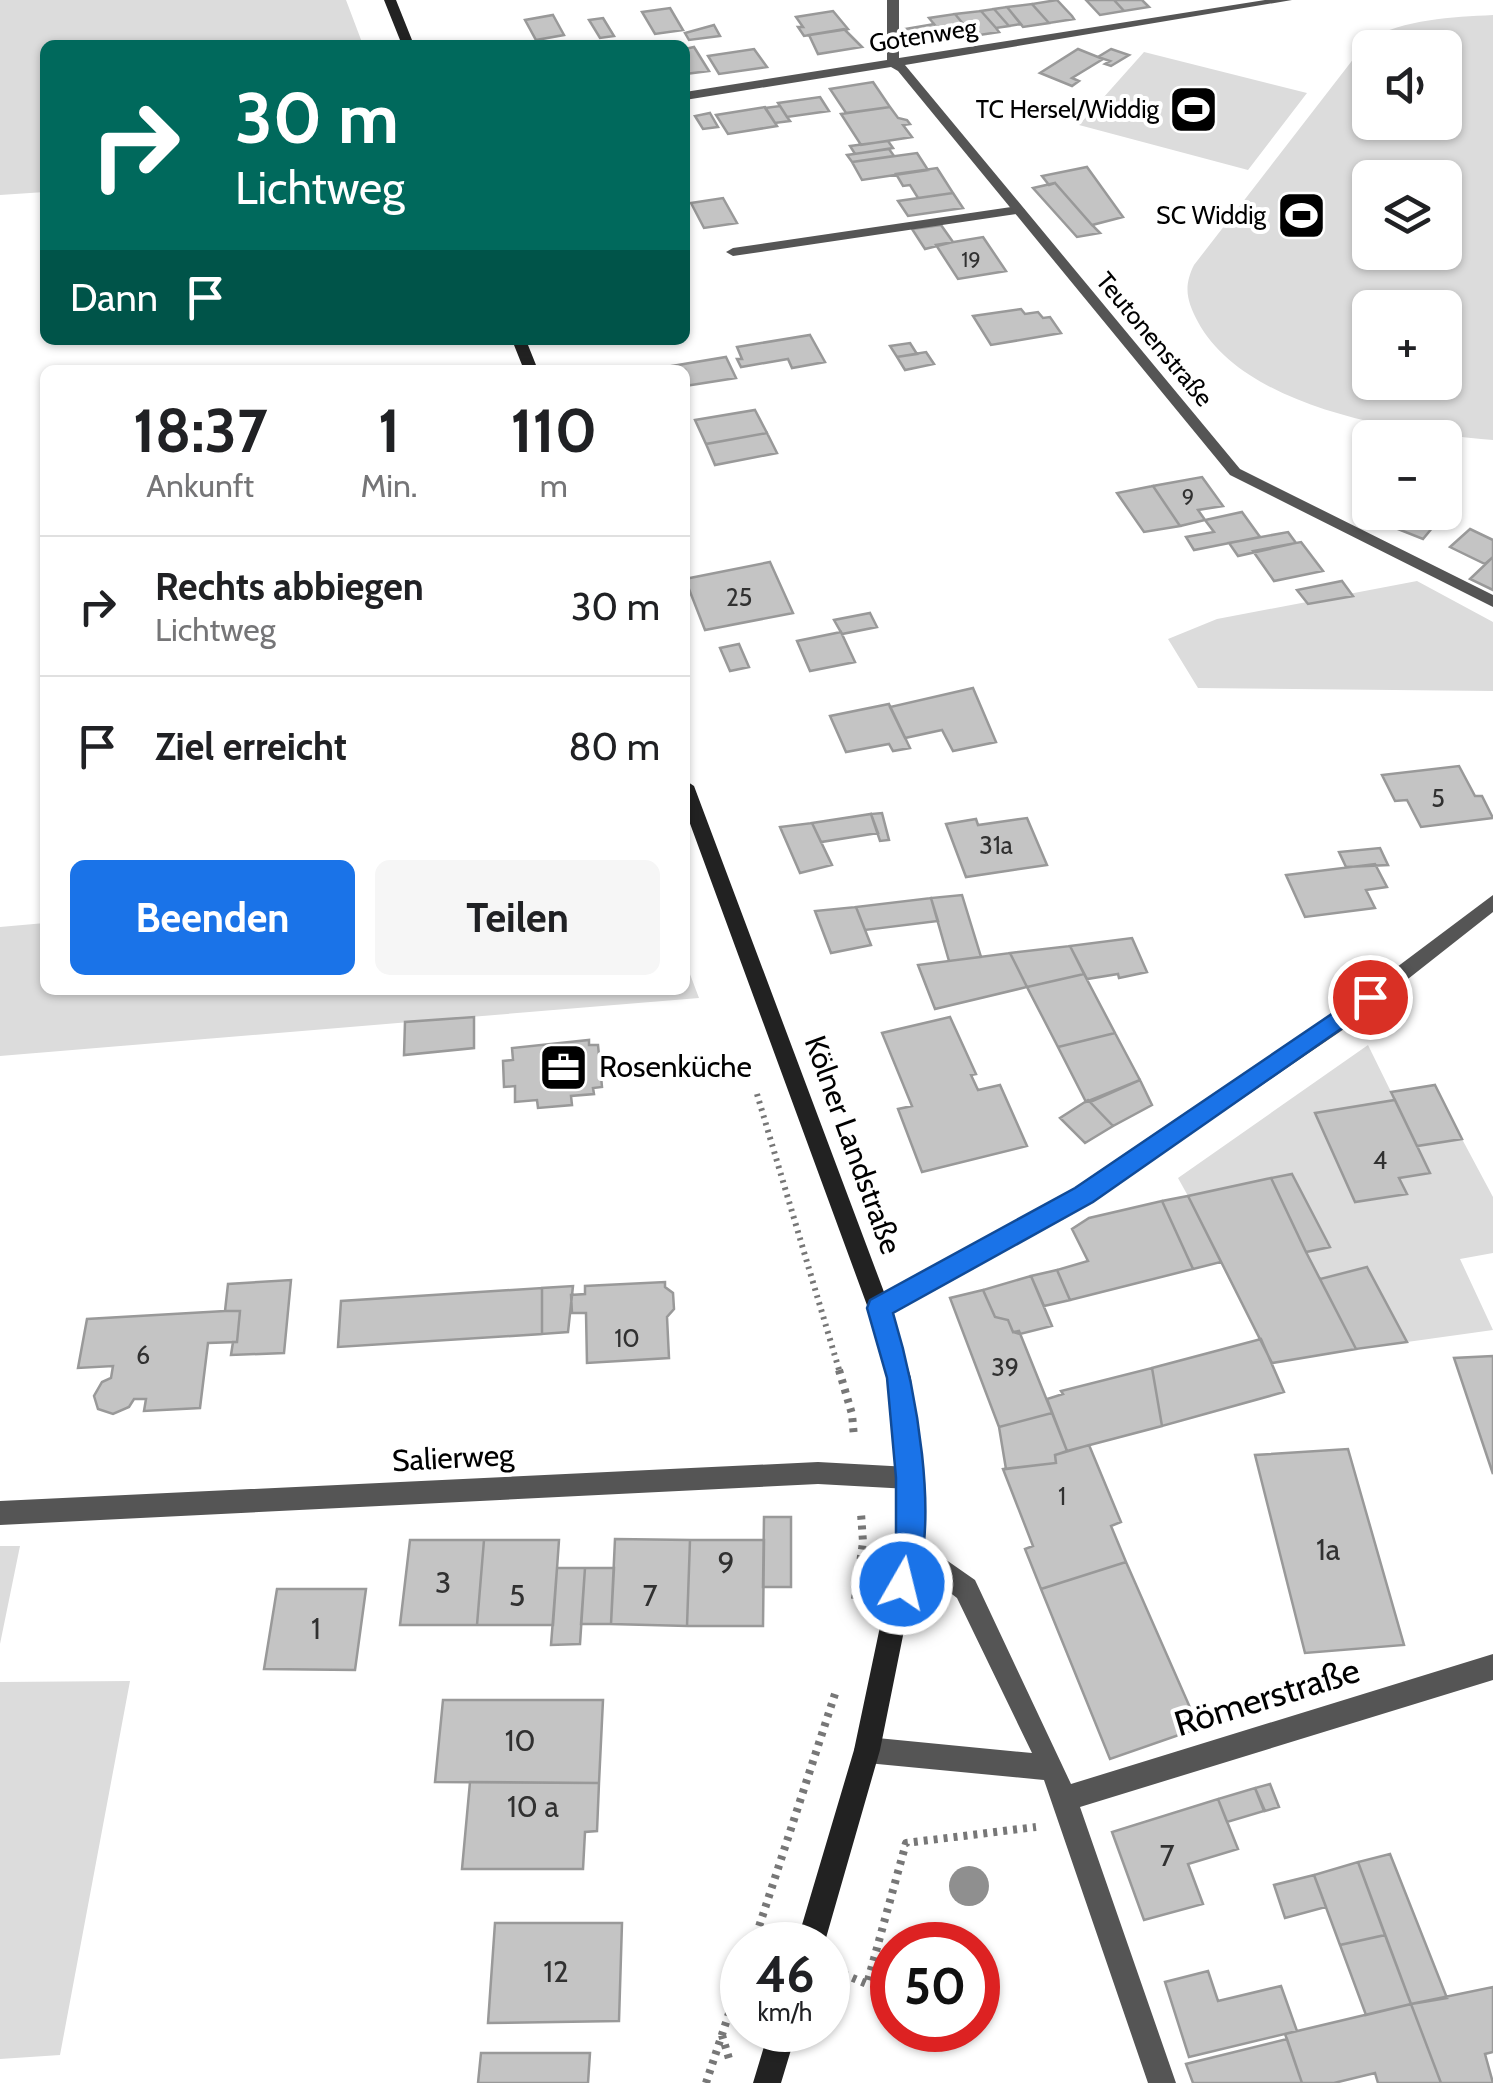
<!DOCTYPE html>
<html lang="de">
<meta charset="utf-8">
<style>
:root{--surface:#fff;--page:#f6f6f6;--text:#202124;--muted:#757577;--line:#e0e0e0;--accent:#1a73e8}
body{margin:0;font-family:Cabin,sans-serif;background:var(--page);color:var(--text);height:100vh;display:flex;flex-direction:column;font-size:38px;white-space:nowrap}
*{box-sizing:border-box;margin:0}
p{font-size:32px;color:var(--muted)}
.icon{flex:none;width:55px;height:55px;fill:none;stroke:currentColor;stroke-width:2;stroke-linecap:round;stroke-linejoin:round}
.map{position:relative;flex:1;overflow:hidden}
.side{position:absolute;left:40px;top:365px;width:650px;height:630px;display:flex;flex-direction:column;background:var(--surface);border-radius:15px;box-shadow:0 2px 8px #0004}
.side>*{flex:none}
.top-card{position:absolute;left:40px;top:40px;width:650px;height:305px;border-radius:15px;box-shadow:0 2px 8px #0004;background:#00695c;color:#fff;overflow:hidden}
.tools{position:absolute;left:1352px;top:30px;display:grid;gap:20px}
.tools a{display:grid;place-items:center;width:110px;height:110px;border-radius:15px;background:var(--surface);box-shadow:0 2px 8px #0004;font-size:50px}
.speed{position:absolute;left:720px;top:1922px;display:flex;gap:20px;font-size:50px;font-weight:700;text-align:center}
.speed>*{display:grid;place-content:center;width:130px;height:130px;border-radius:50%;background:var(--surface);box-shadow:0 2px 8px #0004;line-height:1}
.speed small{font-size:25px;font-weight:400}
.speed .limit{border:15px solid #d22;background:#fff;color:#111}
.pin{position:absolute;display:grid;place-items:center;width:85px;height:85px;color:#fff;margin:-42px;border:5px solid #fff;border-radius:50%;box-shadow:0 2px 10px #0007}
.me{position:absolute;width:110px;margin:-55px;rotate:8deg;stroke-linejoin:round;filter:drop-shadow(0 0 8px #0008)}
.turn{display:flex;align-items:center;gap:35px;height:210px;padding:0 30px;font-size:45px}
.turn .icon{width:130px;height:130px;stroke-width:2.5}
.turn b{display:block;font-size:70px;line-height:85px}
.then{display:flex;align-items:center;height:95px;padding:0 30px;background:#0003;gap:20px;font-size:38px}
.eta{display:flex;justify-content:space-evenly;align-items:center;height:170px;text-align:center}
.eta b{font-size:60px;font-weight:700;line-height:70px}
.button{display:flex;gap:20px;margin-top:auto;padding:20px 30px}
.button a{flex:1;height:115px;border-radius:15px;background:var(--accent);color:#fff;font-size:40px;font-weight:700;line-height:115px;text-align:center}
.button a+a{background:var(--page);color:var(--text)}
ul{padding:0;list-style:none}
li{display:flex;align-items:center;gap:30px;height:140px;padding:0 30px;border-top:2px solid var(--line)}
li div{flex:1}
li b{display:block;font-size:38px}
li em{font-style:normal}
.map>svg:first-child{display:block}
</style>
<div class="map">
<svg width="1493" height="2083" viewBox="0 0 1493 2083">
<rect width="100%" height="100%" fill="#fff"/>
<path fill="#dcdcdc" fill-rule="evenodd" d="M0,0H346L363,45H45V192L0,195Z
M1493,15V440C1404,433 1245,409 1198,322C1187,301 1183,287 1194,265L1368,40C1404,19 1452,17 1493,15ZM1370,48H1445V122H1370ZM1370,178H1445V252H1370ZM1370,308H1445V382H1370Z
M1144,52L1307,93L1248,170L1079,125Z
M1417,581L1493,622V691L1198,688L1168,639L1217,619Z
M45,923V990H685V961L699,998L0,1056V927Z
M1368,1045L1395,1100L1315,1114L1355,1202L1406,1194L1399,1178L1430,1172L1417,1146L1462,1139L1493,1197V1253L1460,1259L1493,1330L1407,1342L1367,1267L1320,1279L1306,1252L1330,1246L1292,1174L1188,1196L1178,1178Z
M0,1546H20L0,1644Z
M130,1681L60,2055L0,2059V1682Z"/>
<path fill="#c4c4c4" stroke="#999" stroke-width="2.5" d="M1057,0L1072,16L1074,19L1049,23L1032,4Z
M1114,0L1124,11L1100,15L1086,0Z
M1114,0H1142L1149,7L1124,11Z
M1032,4L1049,23L1023,27L1007,7Z
M1007,7L1021,24L1009,26L994,9Z
M670,8L683,30L655,34L642,12Z
M994,9L1009,26L996,28L981,11Z
M833,11L848,29L804,36L798,27H803L796,17Z
M981,11L996,28L999,32L973,36L955,14Z
M955,14L973,36L947,40L929,18Z
M553,15L564,35L536,40L525,20Z
M603,18L614,36L600,38L589,20Z
M934,24L944,36L910,42L905,35V29Z
M714,25L720,36L689,40L685,33Z
M844,29L862,47L818,54L809,35Z
M694,47L709,71L685,74V49Z
M754,49L767,67L719,74L708,56Z
M1078,49L1103,59L1072,78L1079,81L1072,86L1040,73Z
M1111,49L1129,55L1111,66L1105,64L1110,61L1098,57Z
M873,82L890,107L846,113L830,89Z
M820,97L829,111L787,117L778,103Z
M780,106L787,117L790,121L775,123L765,108Z
M765,107L777,126L728,134L716,115Z
M890,107L898,118L907,120L910,124L903,125L912,137L861,145L841,114Z
M710,113L718,127L703,129L695,116Z
M888,141L893,148L855,154L850,146Z
M889,149L894,156L852,162L847,155Z
M917,153L928,170L862,180L852,162Z
M1087,167L1123,217L1092,225L1055,183L1049,185L1042,176Z
M937,168L953,193L918,198L910,185L903,186L896,174Z
M1055,183L1092,225L1100,233L1077,237L1033,188Z
M953,193L963,208L908,216L898,201Z
M723,198L737,223L704,228L691,203Z
M941,225L953,242L925,249L912,229Z
M983,237L1006,271L958,279L936,245Z
M1021,309L1025,314L1038,312L1043,318L1050,317L1061,333L991,345L973,316Z
M810,335L825,362L792,368L788,359L741,367L737,359H742L737,347Z
M910,343L917,354L897,357L890,346Z
M926,352L934,364L905,370L897,357Z
M726,357L736,378L685,386V370H674L672,366Z
M755,410L767,433L706,444L695,420Z
M767,433L777,453L715,465L706,444Z
M1202,477L1223,506L1198,510L1205,520L1180,526L1153,486Z
M1153,486L1180,526L1144,532L1117,493Z
M1370,503V512H1432L1442,516L1423,539L1360,514Z
M1242,512L1260,537L1194,550L1186,537L1214,532L1205,520Z
M1470,529L1493,540V557L1485,564L1450,547Z
M1288,532L1296,543L1238,556L1229,543Z
M1301,542L1323,571L1274,581L1253,551Z
M1493,557V590L1470,579Z
M770,562L793,613L705,630L685,579Z
M1342,581L1353,596L1308,604L1297,590Z
M870,613L877,627L842,634L834,620Z
M841,632L855,662L810,671L797,641Z
M739,644L749,667L730,671L720,648Z
M973,688L996,742L953,751L942,730L905,738L890,707Z
M889,704L910,748L893,751L889,744L846,752L830,716Z
M1459,766L1475,796H1482L1493,818L1421,827L1407,800L1395,801L1382,775Z
M882,813L889,840L880,841L871,814Z
M871,814L878,833L821,842L812,823Z
M1027,818L1047,865L966,877L946,824L976,819L978,825Z
M812,823L832,865L800,873L780,827Z
M1380,848L1388,865L1346,867L1339,852Z
M1375,864L1387,887L1366,890L1375,908L1305,917L1286,875Z
M962,895L981,957L949,961L931,898Z
M931,898L938,921L865,930L856,907Z
M856,907L871,945L831,953L815,911Z
M1132,938L1147,972L1119,978L1118,974L1087,979L1070,946Z
M1070,946L1084,974L1027,987L1010,953Z
M1010,953L1027,987L935,1009L918,965Z
M1084,974L1115,1033L1058,1047L1027,987Z
M474,1017V1048L404,1055L405,1022Z
M950,1017L976,1074L971,1075L978,1090L1000,1085L1027,1146L922,1172L898,1109L912,1106L882,1033Z
M1115,1033L1140,1080L1086,1102L1058,1047Z
M589,1040V1045H598L602,1087L593,1088L594,1094L571,1096L572,1105L538,1108L537,1100L515,1102V1086L504,1087L503,1061L513,1060L512,1048Z
M1140,1080L1152,1105L1113,1126L1090,1102Z
M1435,1085L1462,1139L1417,1146L1391,1092Z
M1088,1100L1113,1126L1085,1143L1060,1118Z
M1395,1100L1430,1173L1399,1178L1407,1194L1355,1202L1315,1113Z
M1292,1174L1330,1247L1306,1252L1271,1178Z
M1271,1178L1306,1252L1356,1349L1272,1363L1188,1196Z
M1188,1196L1221,1262L1193,1269L1162,1201Z
M1162,1201L1193,1269L1070,1300L1057,1270L1088,1261L1072,1229L1089,1218Z
M1367,1267L1407,1342L1356,1349L1320,1279Z
M1057,1270L1070,1300L1044,1306L1031,1276Z
M1031,1276L1052,1326L1020,1334L1013,1332L1008,1320L995,1317L983,1290Z
M291,1280L284,1353L231,1355L233,1342H237L240,1311H225L228,1284Z
M665,1282V1287L673,1293L674,1309L667,1317L669,1358L587,1363L586,1313H572L571,1295L585,1294V1286Z
M573,1286L568,1332L542,1334V1288Z
M542,1288V1334L338,1347L341,1301Z
M983,1290L995,1317L1008,1320L1013,1332L1019,1331L1052,1413L999,1427L950,1298Z
M225,1311H240L237,1342L208,1343L200,1408L144,1411L146,1399H134L129,1407L113,1414L98,1409L94,1396L102,1382L111,1378L113,1366L78,1368L87,1319Z
M1261,1339L1284,1392L1162,1426L1152,1368Z
M1493,1356V1474L1454,1358Z
M1152,1368L1162,1426L1067,1451L1047,1399L1063,1394L1061,1391Z
M1052,1413L1067,1451L1055,1455L1056,1463L1006,1469L999,1427Z
M1089,1445L1121,1522L1111,1526L1126,1562L1041,1589L1025,1549L1033,1546L1003,1469L1056,1463L1055,1455Z
M1348,1449L1404,1645L1305,1653L1255,1455Z
M764,1517H791V1587H763Z
M615,1539L690,1540L687,1626L611,1624Z
M410,1540H484L477,1625H400Z
M484,1540H559L553,1625H477Z
M690,1540H764L763,1626H687Z
M1126,1562L1199,1728L1110,1759L1041,1589Z
M557,1568H585L580,1644L551,1645Z
M585,1568H614L611,1624H581Z
M277,1589H366L355,1670L264,1669Z
M443,1700H603L599,1783L435,1782Z
M470,1782L599,1783L597,1831L585,1832L583,1869H462Z
M1270,1784L1279,1807L1265,1811L1255,1788Z
M1255,1788L1264,1811L1227,1822L1218,1799Z
M1218,1799L1238,1849L1188,1864L1203,1904L1144,1920L1112,1832Z
M1390,1854L1447,1998L1411,2004L1358,1862Z
M1358,1862L1385,1935L1340,1945L1314,1875Z
M1314,1875L1326,1907L1285,1918L1274,1885Z
M495,1923H622L619,2021L488,2023Z
M1385,1935L1411,2004L1366,2015L1340,1945Z
M1208,1971L1218,2001L1281,1986L1297,2031L1189,2057L1165,1982Z
M1493,1987V2052L1485,2054L1493,2083H1441L1411,2004Z
M1411,2004L1441,2083H1378L1375,2073L1334,2083H1302L1285,2034Z
M1287,2039L1302,2083H1193L1186,2064Z
M481,2053H590L588,2083H478Z"/>
<g fill="none" stroke-linecap="round" stroke-linejoin="round">
<path stroke="#777" stroke-width="6" stroke-dasharray="2.5 5" stroke-linecap="butt" d="M757,1094L840,1373"/>
<path stroke="#777" stroke-width="8" stroke-dasharray="4 6" stroke-linecap="butt" d="M839,1370L852,1414L854,1437
M855,1599L863,1542L861,1513
M753,1945L835,1694
M834,1970L867,1984L906,1843L1036,1827
M722,2035L730,2062
M706,2083L742,1974"/>
<path fill="#555" fill-rule="evenodd" d="M1018,206L1025,210L1023,213L733,256L726,252L733,248Z"/>
<path fill="#555" fill-rule="evenodd" d="M887,0H899V58L1265,0H1292L905,65L1240,469L1493,595V607L1230,475L898,71L891,67L685,100V92L887,60Z
M1493,895V912L1347,1027L1092,1201L887,1315L879,1318L871,1315L868,1308L871,1301L1076,1189L1333,1015Z
M818,1462L909,1467L917,1470L921,1478L917,1486L909,1489L818,1484L0,1525V1501Z
M909,1534L975,1580L1071,1784L1493,1654V1680L1080,1807L1176,2083H1148L1044,1780L867,1763L858,1759L854,1750L858,1741L867,1737L1032,1753L957,1598L900,1554L897,1546L900,1538Z"/>
<path fill="#222" fill-rule="evenodd" d="M384,0H396L414,45H402Z
M512,340H526L538,370H524Z
M685,780L694,786L890,1308L911,1378L921,1478V1546L880,1750L824,1945H796L854,1750L897,1546V1478L889,1378L868,1308L685,810Z
M769,2030H797L781,2083H753Z"/>
</g>
<circle fill="#8f8f8f" cx="969" cy="1886" r="20"/>
<path fill="#1a73e8" stroke="#114b97" stroke-width="2.5" d="M1370,988L1382,997L1378,1003L1093,1202L893,1313C915,1385 942,1524 912,1594L902,1598L893,1594L889,1584L896,1546V1478L887,1378L867,1308L870,1300L1075,1188Z"/>
<defs>
<symbol id="stadium-square" viewBox="-11 -11 22 22"><rect x="-9" y="-9" width="18" height="18" rx="4" fill="#000" stroke="#fff"/><path d="M0-5a6.5 5 0 1 0 0 10a6.5 5 0 1 0 0-10ZM-3.5-1.8h7v3.6h-7Z" fill="#fff"/></symbol>
<symbol id="office-square" viewBox="-11 -11 22 22"><rect x="-9" y="-9" width="18" height="18" rx="4" fill="#000" stroke="#fff"/><path d="M-6-3h4V-5.5h4V-3h4V5H-6ZM-1-4.5V-3h2v-1.5ZM-6 0V1H6V0Z" fill="#fff"/></symbol>
</defs>
<g fill-rule="evenodd">
<use href="#stadium-square" x="1166" y="82" width="55" height="55"/>
<use href="#stadium-square" x="1274" y="188" width="55" height="55"/>
<use href="#office-square" x="536" y="1040" width="55" height="55"/>
</g>
<g text-anchor="middle" stroke-width="8" stroke-linejoin="round" paint-order="stroke">
<g font-size="22" fill="#313131">
<text x="971" y="267">19</text>
<text x="1188" y="504">9</text>
</g>
<g font-size="25" fill="#000" stroke="#fff">
<text transform="translate(923 35) rotate(-9)" y="9">Gotenweg</text>
<text transform="translate(1155 339) rotate(50)" y="9">Teutonenstraße</text>
</g>
<g font-size="25" fill="#000" stroke="#fff" text-anchor="end">
<text x="1159" y="118">TC Hersel/Widdig</text>
<text x="1266" y="224">SC Widdig</text>
</g>
<g font-size="25" fill="#313131">
<text x="739" y="606">25</text>
<text x="1438" y="807">5</text>
<text x="996" y="854">31a</text>
<text x="1380" y="1169">4</text>
<text x="627" y="1347">10</text>
<text x="143" y="1364">6</text>
<text x="1005" y="1376">39</text>
<text x="1062" y="1505">1</text>
</g>
<g font-size="30" fill="#000" stroke="#fff" text-anchor="start">
<text x="599" y="1077">Rosenküche</text>
</g>
<g font-size="30" fill="#000" stroke="#fff">
<text transform="translate(853 1145) rotate(70)" y="10">Kölner Landstraße</text>
<text transform="translate(453 1458) rotate(-3)" y="10">Salierweg</text>
</g>
<g font-size="30" fill="#313131">
<text x="1328" y="1560">1a</text>
<text x="726" y="1573">9</text>
<text x="443" y="1593">3</text>
<text x="517" y="1606">5</text>
<text x="650" y="1606">7</text>
<text x="316" y="1639">1</text>
<text x="520" y="1751">10</text>
<text x="533" y="1817">10 a</text>
<text x="1167" y="1866">7</text>
<text x="556" y="1982">12</text>
</g>
<g font-size="35" fill="#000" stroke="#fff">
<text transform="translate(1267 1697) rotate(-17)" y="12">Römerstraße</text>
</g>
</g>
</svg>
<div class="tools">
<a><svg class="icon" aria-label="sound" viewBox="0 0 24 24"><path d="M4 9h4l5-4v14l-5-4H4zM17 9q2 3 0 6"/></svg></a>
<a><svg class="icon" aria-label="layers" viewBox="0 0 24 24"><path d="M12 4l9 5-9 5-9-5zM3 14l9 5 9-5"/></svg></a>
<a>+</a>
<a>−</a>
</div>
<div class="speed"><div>46<small>km/h</small></div><div class="limit">50</div></div>
<div class="pin" style="left:1370px;top:997px;background:#d93025"><svg class="icon" aria-label="arrive" viewBox="0 0 24 24"><path d="M6 21V4h12l-3 4 3 4H6"/></svg></div>
<svg class="me" style="left:902px;top:1584px" viewBox="-20 -20 40 40"><circle r="17" fill="#1a73e8" stroke="#fff" stroke-width="3"/><path d="M0-11L8 9 0 5-8 9z" fill="#fff"/></svg>
<div class="top-card">
<div class="turn"><svg class="icon" aria-label="right" viewBox="0 0 24 24"><path d="M7 20v-9h11M14 6l5 5-5 5"/></svg><div><b>30 m</b>Lichtweg</div></div>
<div class="then">Dann<svg class="icon" aria-label="arrive" viewBox="0 0 24 24"><path d="M6 21V4h12l-3 4 3 4H6"/></svg></div>
</div>
<section class="side">
<div class="eta">
<div><b>18:37</b><p>Ankunft</p></div>
<div><b>1</b><p>Min.</p></div>
<div><b>110</b><p>m</p></div>
</div>
<ul>
<li><svg class="icon" aria-label="right" viewBox="0 0 24 24"><path d="M7 20v-9h11M14 6l5 5-5 5"/></svg><div><b>Rechts abbiegen</b><p>Lichtweg</p></div><em>30 m</em></li>
<li><svg class="icon" aria-label="arrive" viewBox="0 0 24 24"><path d="M6 21V4h12l-3 4 3 4H6"/></svg><div><b>Ziel erreicht</b></div><em>80 m</em></li>
</ul>
<div class="button"><a>Beenden</a><a>Teilen</a></div>
</section>
</div>
